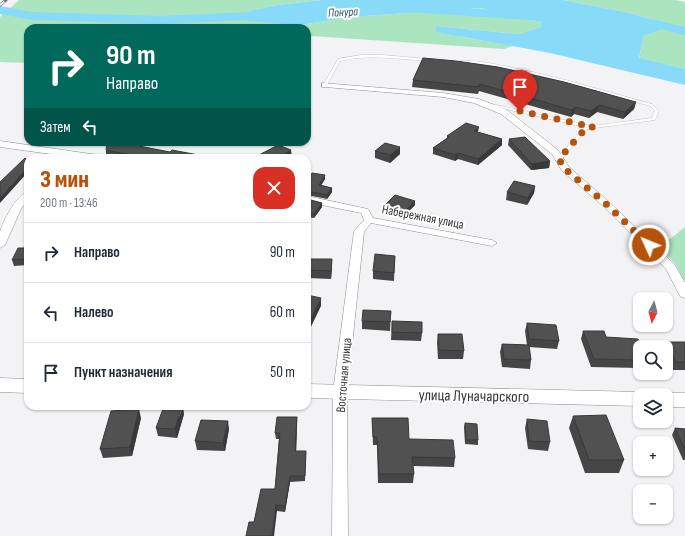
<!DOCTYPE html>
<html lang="ru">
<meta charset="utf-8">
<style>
:root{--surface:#fff;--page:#f2f2f3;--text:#1f2937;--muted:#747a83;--line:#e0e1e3;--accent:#b45309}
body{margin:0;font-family:"Sofia Sans Condensed",sans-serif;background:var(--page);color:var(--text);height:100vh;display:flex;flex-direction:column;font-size:15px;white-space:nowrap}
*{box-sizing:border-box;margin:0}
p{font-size:13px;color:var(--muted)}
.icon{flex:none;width:22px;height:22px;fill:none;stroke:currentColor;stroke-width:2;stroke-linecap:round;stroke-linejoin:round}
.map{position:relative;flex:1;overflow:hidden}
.drawer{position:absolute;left:24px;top:154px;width:287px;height:256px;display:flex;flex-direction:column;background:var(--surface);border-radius:12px;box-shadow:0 1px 3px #0004}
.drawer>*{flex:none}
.guide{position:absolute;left:24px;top:24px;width:287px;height:122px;border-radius:12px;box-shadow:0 1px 3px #0004;background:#00695c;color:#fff;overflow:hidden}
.needle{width:26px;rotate:186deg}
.tools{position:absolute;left:633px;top:292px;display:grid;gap:8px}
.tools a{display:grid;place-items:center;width:40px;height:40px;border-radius:8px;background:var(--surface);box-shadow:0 1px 3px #0004;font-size:20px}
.pin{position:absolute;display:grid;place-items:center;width:34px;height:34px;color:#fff;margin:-41px -17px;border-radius:50% 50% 50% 0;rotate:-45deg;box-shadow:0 0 4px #0007}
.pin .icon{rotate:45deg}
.me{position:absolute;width:44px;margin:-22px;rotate:314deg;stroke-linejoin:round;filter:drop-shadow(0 0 3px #0008)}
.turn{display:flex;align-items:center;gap:14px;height:84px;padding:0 16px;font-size:18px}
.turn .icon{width:52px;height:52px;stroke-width:2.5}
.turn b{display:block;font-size:28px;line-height:34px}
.then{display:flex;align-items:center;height:38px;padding:0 16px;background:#0003;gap:8px;font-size:15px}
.round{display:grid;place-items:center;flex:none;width:42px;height:42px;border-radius:12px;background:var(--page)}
.overview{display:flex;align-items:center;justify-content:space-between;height:68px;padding:0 16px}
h1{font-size:24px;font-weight:800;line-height:30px;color:var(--accent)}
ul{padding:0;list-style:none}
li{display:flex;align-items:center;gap:12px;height:60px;padding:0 16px;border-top:1px solid var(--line)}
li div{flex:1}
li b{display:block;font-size:15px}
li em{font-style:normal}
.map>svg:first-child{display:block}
</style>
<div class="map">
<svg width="685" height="536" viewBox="0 0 685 536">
<rect width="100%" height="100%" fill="#f3f3f5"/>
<path fill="#abe5c0" d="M19,0H321L277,5L239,14L301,25L350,17L481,8L541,22V27L519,34L436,26L462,37L513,46L504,49L312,36L307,37V28H28V63L0,62V17Z
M563,0H675L685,2V69L639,59L644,36L663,29L664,23L630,13Z
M685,227V283L676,265L660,247Z"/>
<path fill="#87dbf8" d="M321,0H563L630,13L664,23L663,29L644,36L639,58L685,69V85L550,53L436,32V26L519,34L541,27V22L481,8L350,17L301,25L247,21L238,14L277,5Z"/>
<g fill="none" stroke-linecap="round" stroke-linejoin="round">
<path fill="#87dbf8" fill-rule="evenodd" d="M412,5L545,13L550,14L552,17L550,20L545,21L407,12L406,9L407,6Z
M0,6L33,12L160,16L275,11L280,12L282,15L280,18L275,19L160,24L33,20L0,14Z
M631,19L656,20L685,27V35L656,28L626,26L624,23L626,20Z"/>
<defs>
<path id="service" d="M361,55H383L428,59L430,60L428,61C399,59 369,54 340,61L327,85L324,86L323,85L338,59Z
M460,61C478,60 500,65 518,69C563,78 608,92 652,104L659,111L655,120L587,129L561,160H557V158L585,127L488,105L486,104L487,103L592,126L652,118L655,111L650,106C603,93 557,78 510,69C494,66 477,65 461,63L459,62Z"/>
<path id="minor" d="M322,83L443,93L479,99L507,110L558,150L569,167L608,201L675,265L685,283V298L681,297L679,294L666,269L602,205L562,171L552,154L501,114L474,103L443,97L325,87H322Z
M0,141L98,155L102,158H80L0,147Z
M28,192V201L21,209L5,245L0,248C0,243 0,237 0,232C3,221 16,195 28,192Z
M307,196L368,209L373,218L492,240L497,243L492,246L371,223L364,232L347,392L348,536H332L333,392L354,231L364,220L361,213L307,202Z"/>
<path id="secondary" d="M0,378L28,379V393L0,392Z
M307,384L640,392L648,395H640V406L307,398Z
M666,393H685V407H666V395H659Z"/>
</defs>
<use href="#service" stroke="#8d8e8f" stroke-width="0.5"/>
<use href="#minor" stroke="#8d8e8f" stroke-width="1"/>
<use href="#secondary" stroke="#8d8e8f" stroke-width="1"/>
<use href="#service" fill="#fff" fill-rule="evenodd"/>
<use href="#minor" fill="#fff" fill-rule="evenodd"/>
<use href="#secondary" fill="#fff" fill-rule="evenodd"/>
<defs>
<path id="rail" d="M0,5L6,0"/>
</defs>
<use href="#rail" stroke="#747475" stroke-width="3"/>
<use href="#rail" stroke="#fff" stroke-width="2" stroke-dasharray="5.5" stroke-linecap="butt"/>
</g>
<path fill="#464647" d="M423,58L636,102L634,109L623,119L597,112L589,118L574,114L571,117L479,91L478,94L412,87L413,80Z
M28,128V136H26L25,131Z
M478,132L502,139V145L478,165L458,159L455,161L433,154V148L447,138V136Z
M509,139L550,161L549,168L531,170L508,145Z
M141,147L170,152L214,158H127L106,154V150Z
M375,151L400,154L390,163L375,158Z
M259,155L292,157L290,158H259Z
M325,179L321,185L332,188V192L327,199L307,195V180Z
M535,186L534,193L527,205L506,200L507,192Z
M307,199L322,203V207L314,218L307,217Z
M415,201V205L406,214L386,208V204Z
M28,240V265L14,266L12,260L24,248Z
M395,256L394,281L373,279V271Z
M307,259H332V267L331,279L307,278Z
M28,270V287L25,279Z
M391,311L390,331L362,329V321Z
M392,321L422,333L421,341L391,340Z
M527,323L559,341L557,349L529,347L531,360L530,369L502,367L500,352L502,344L527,345L525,331Z
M28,331V344L25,336Z
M583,331L640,347V368L591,367L581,339Z
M438,334L464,351L463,359H438L437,342Z
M666,342H685V370H673L666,357V347H664Z
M184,414L177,438L158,436L156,428Z
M573,416L624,460L619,473H585L569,428Z
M297,417V423L296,451H306L305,481L290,482L285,512L277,511L254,522L275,489L279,439H276L275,433Z
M141,418L132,456L103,458L100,449Z
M372,418L409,439L455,458L454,467L413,466L414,474L413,483H378L377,445H373Z
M527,419L550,442L548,451L528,449L525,428Z
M465,423L478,440V445L465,444L464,427Z
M675,428L685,429V460H683L672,435Z
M229,429L225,451L197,450L195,441Z"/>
<path fill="#393939" d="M636,102L634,109L623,119L625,112Z
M599,105L597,112L589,118L591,111Z
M575,107L574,114L571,117L572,110Z
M479,127L478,132L474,131Z
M502,139V145L478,165V159Z
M400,147V154L390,163V155Z
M291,150L292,157L290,158H277Z
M458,153V159L455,161V155Z
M550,161L549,168L531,170L532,164Z
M28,167V172L0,203V198Z
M325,175V179L319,189V185Z
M535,186L534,193L527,205L528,198Z
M332,188V192L327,199V195Z
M415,201V205L406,214V210Z
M322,203V207L314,218V214Z
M332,259V267L331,279V271Z
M321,298V306L307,335V326Z
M310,329L311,337L307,358V348Z
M183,406L184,414L177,438L175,429Z
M139,409L141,418L132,456L130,447Z
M297,417V423L296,457L295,451Z
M228,421L229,429L225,451L223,443Z
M290,476V482L285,512V506Z
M276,505L277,511L274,536H272Z"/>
<path fill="#515152" stroke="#393939" d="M423,58L456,61L498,67L564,82L636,102L625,112L599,105L591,111L575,107L572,110L480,84L479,87L413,80Z
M466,123L479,127L474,131L502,139L478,159L458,153L455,155L433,148L449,137L447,136Z
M525,137L550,161L532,164L509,139Z
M107,142L118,143L119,142H126L141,144L139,146L170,152L172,150L214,158H145L106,150Z
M385,143L400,147L390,155L375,151Z
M278,145L291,150L277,158H266L259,155Z
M25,158L28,161V167L0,198V182Z
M312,173L325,175L319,185L332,188L327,195L307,191V180Z
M514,181L535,186L528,198L507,192Z
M395,195L415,201L406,210L386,204Z
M307,199L322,203L314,214L307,213Z
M28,240V259L12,260L18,248H24Z
M375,254L395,256L394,273L373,271Z
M307,259H332L331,271L307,270Z
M28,270V279H25Z
M307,295L321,298L307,326Z
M363,310L391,311L390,322L362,321Z
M392,321L422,322V333L392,332Z
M527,323L556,325L559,341L529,339Z
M307,329H310L307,348Z
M28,331V336H25Z
M583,331H604L606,337L638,339L642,347H640V360L594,359Z
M438,334H462L464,351L439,350Z
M666,342H685V362H676Z
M502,344L529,345L531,360L504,359Z
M164,406H182L175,429L156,428Z
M139,409L130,447L100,449L111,411Z
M606,415L624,460H589L573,416Z
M277,417H297L295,451H306L305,476H290L285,506L276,505L272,536H246L249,522H254L261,489H275L280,433H275Z
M372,418H408L409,439L453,440L455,458L412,457L414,474H379L377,437H373Z
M527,419L547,421L550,442L529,441Z
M201,420L228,421L223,443L195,441Z
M465,423L477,424L478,440H466Z
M675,428L685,429V450Z"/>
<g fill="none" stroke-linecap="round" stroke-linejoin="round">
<path stroke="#b45309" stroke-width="7" stroke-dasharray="0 12.6" d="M520,111L593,127L586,128L559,159L565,169L605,203L649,245"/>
</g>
<g text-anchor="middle" stroke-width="4" stroke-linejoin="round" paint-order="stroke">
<g font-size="12" font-style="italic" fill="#225261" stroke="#fff">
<text transform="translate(343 12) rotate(-3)" y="4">Понура</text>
</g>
<g font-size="13" fill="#373738" stroke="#fff">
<text transform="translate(423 216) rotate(11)" y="5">Набережная улица</text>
<text transform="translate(343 375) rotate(-85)" y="5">Восточная улица</text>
</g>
<g font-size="16" fill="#373738" stroke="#fff">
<text transform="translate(474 395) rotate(1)" y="6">улица Луначарского</text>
</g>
</g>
</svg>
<div class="tools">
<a><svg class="needle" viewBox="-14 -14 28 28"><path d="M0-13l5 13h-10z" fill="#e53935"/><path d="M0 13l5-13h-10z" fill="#747a83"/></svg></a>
<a><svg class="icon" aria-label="search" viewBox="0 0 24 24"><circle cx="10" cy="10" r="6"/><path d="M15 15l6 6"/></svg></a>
<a><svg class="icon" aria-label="layers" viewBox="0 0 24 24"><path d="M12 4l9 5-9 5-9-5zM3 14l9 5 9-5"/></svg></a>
<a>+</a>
<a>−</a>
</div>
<div class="pin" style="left:520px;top:111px;background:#d93025"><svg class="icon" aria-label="arrive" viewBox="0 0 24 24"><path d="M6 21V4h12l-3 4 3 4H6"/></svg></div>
<svg class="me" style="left:649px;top:245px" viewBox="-20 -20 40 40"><circle r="17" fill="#b45309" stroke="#fff" stroke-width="3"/><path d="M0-11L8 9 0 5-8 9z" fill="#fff"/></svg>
<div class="guide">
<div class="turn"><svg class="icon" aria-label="right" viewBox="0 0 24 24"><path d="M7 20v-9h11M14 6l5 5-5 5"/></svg><div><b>90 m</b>Направо</div></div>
<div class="then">Затем<svg class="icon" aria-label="left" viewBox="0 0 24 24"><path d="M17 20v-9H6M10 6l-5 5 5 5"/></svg></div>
</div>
<section class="drawer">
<div class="overview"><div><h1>3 мин</h1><p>200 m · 13:46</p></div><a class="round" style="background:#d93025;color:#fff"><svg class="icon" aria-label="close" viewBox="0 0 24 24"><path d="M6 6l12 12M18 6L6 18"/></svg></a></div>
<ul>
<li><svg class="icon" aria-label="right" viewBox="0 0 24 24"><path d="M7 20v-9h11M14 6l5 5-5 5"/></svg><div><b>Направо</b></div><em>90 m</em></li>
<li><svg class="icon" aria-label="left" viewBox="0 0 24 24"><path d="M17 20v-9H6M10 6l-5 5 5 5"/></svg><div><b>Налево</b></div><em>60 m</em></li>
<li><svg class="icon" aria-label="arrive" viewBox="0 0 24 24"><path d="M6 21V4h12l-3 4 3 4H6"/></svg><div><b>Пункт назначения</b></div><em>50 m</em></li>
</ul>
</section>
</div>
